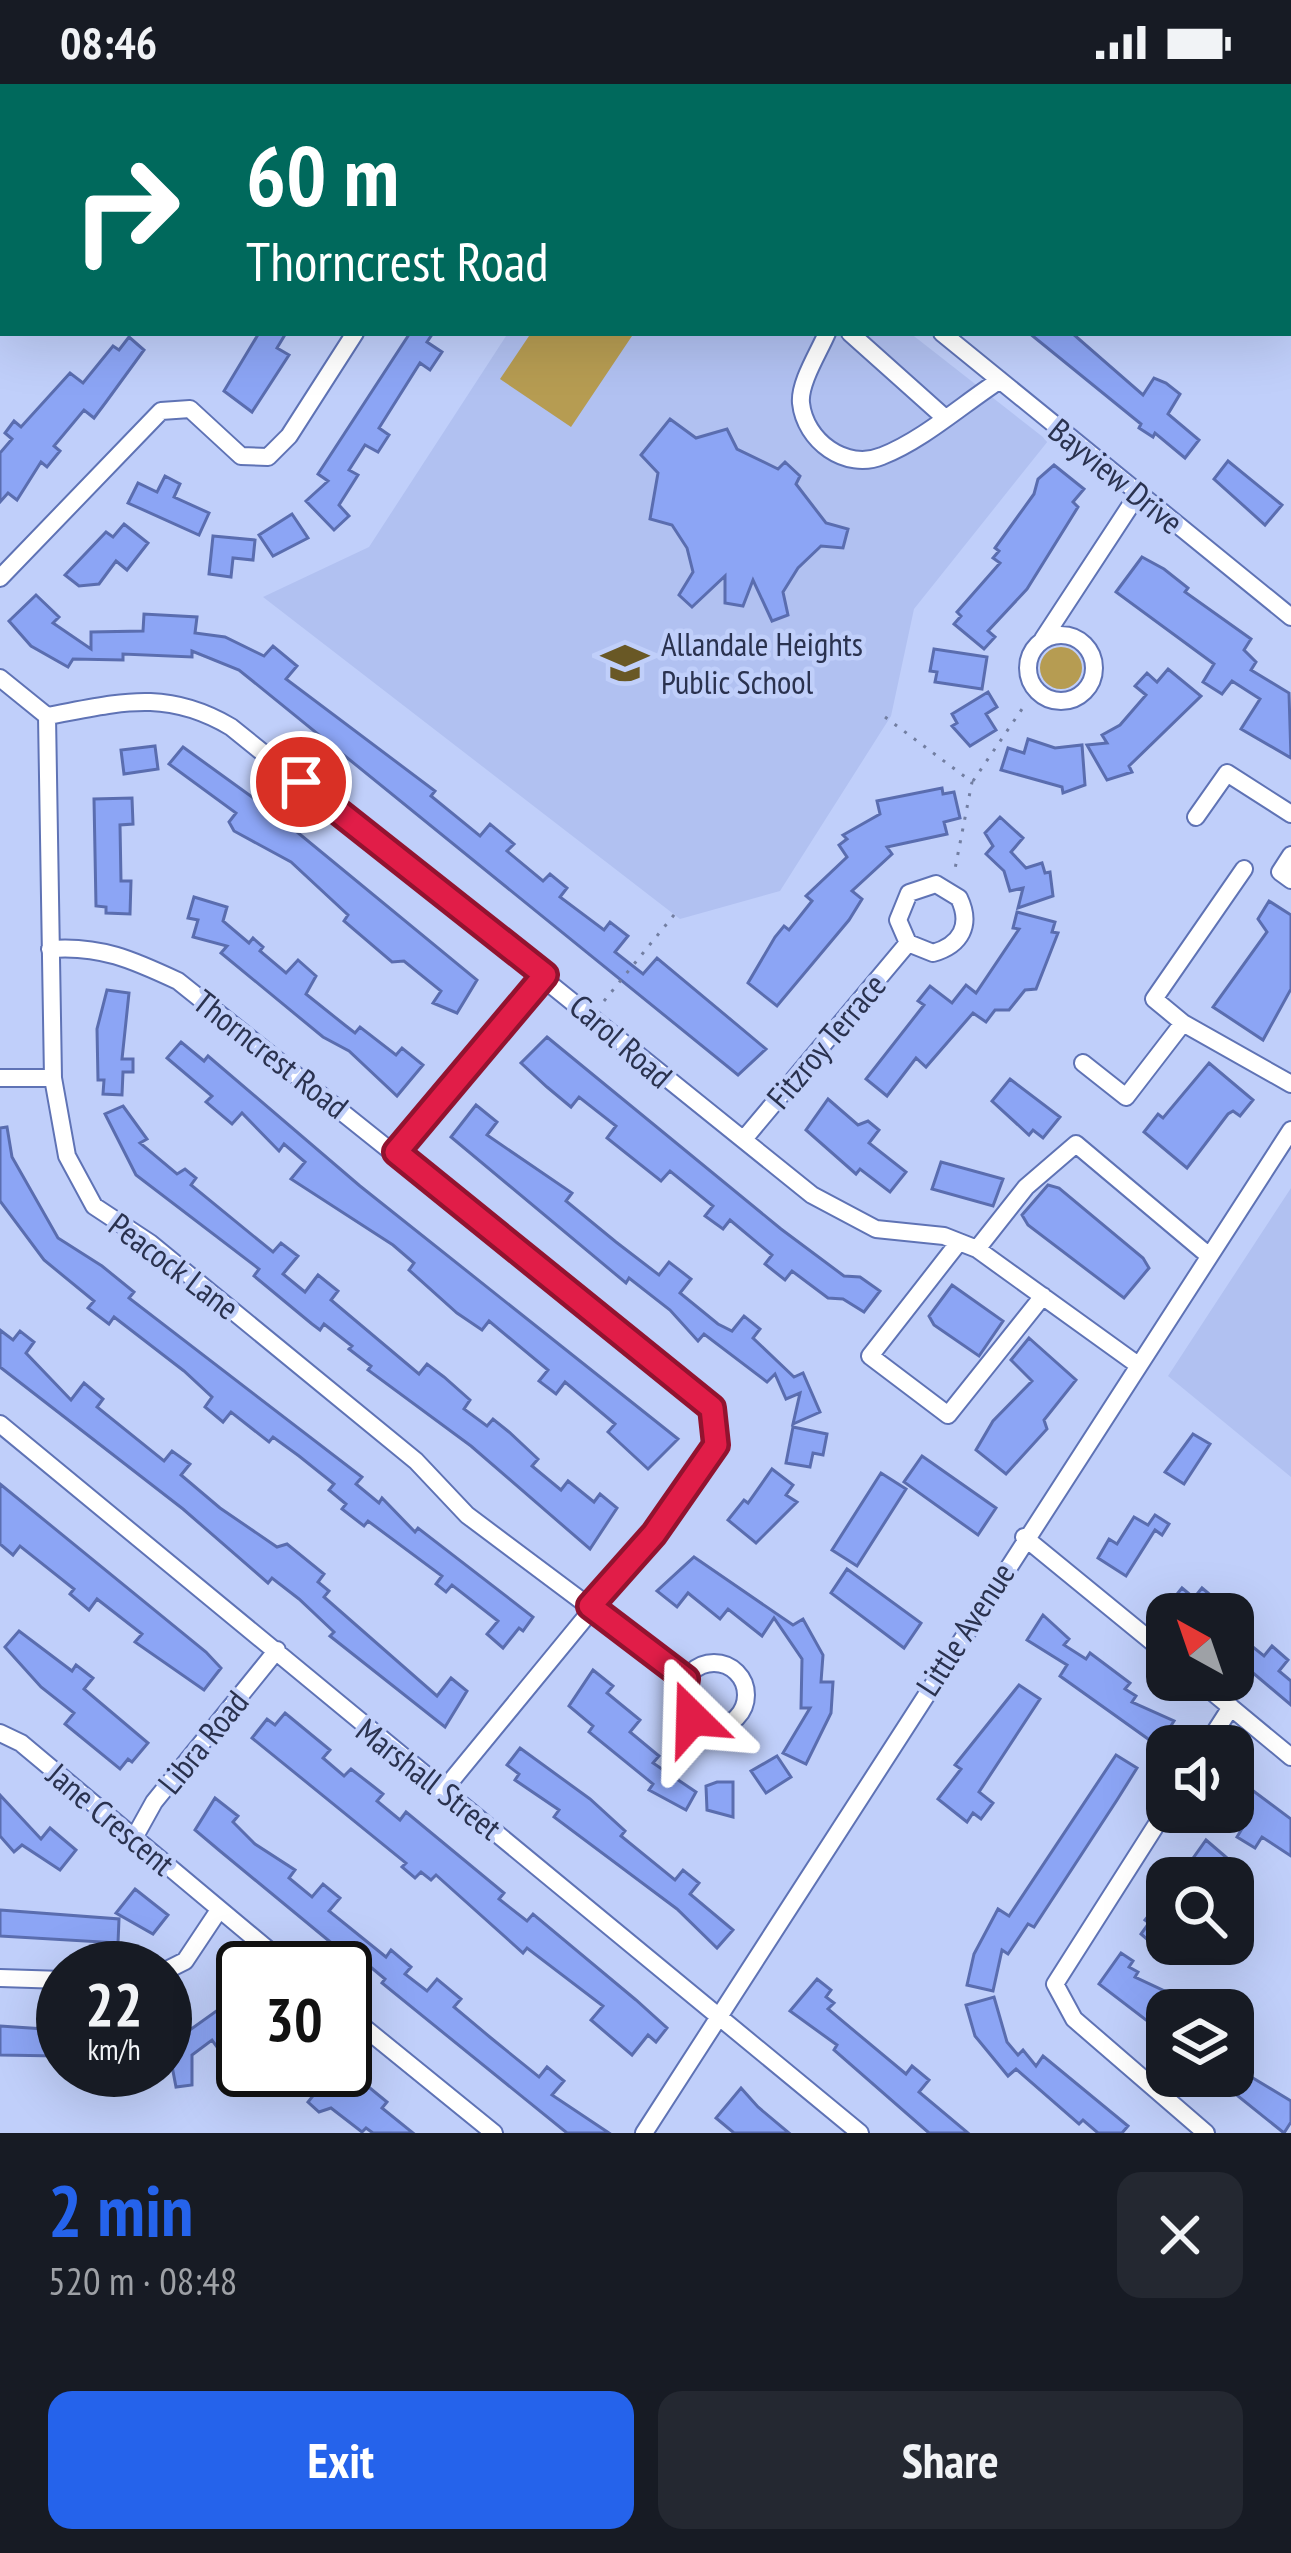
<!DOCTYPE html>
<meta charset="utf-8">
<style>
:root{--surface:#171b24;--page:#242831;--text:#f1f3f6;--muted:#9ea1a6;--accent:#2563eb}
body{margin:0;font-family:"PT Sans Narrow",sans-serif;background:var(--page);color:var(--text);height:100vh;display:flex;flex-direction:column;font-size:45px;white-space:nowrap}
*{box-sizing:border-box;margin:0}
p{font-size:39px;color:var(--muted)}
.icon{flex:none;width:66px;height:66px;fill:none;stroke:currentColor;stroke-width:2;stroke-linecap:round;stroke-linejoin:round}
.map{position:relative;height:2049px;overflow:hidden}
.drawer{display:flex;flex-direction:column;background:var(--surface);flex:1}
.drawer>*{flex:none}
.banner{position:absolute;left:0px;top:0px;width:1293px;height:252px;box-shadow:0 12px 48px #0002;background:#00695c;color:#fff;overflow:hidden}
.needle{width:78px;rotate:320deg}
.fabs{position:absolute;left:1146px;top:1509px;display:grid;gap:24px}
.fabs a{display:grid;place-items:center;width:108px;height:108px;border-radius:24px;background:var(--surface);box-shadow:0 12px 48px #0002;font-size:60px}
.speed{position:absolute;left:36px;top:1857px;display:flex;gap:24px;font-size:60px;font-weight:700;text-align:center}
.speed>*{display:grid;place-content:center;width:156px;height:156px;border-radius:50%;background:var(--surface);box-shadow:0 12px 48px #0002;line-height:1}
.speed small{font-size:30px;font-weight:400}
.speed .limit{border:6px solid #111;border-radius:18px;background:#fff;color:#111}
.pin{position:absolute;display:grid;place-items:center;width:102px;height:102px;color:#fff;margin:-51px;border:6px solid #fff;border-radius:50%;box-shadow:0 3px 12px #0007}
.me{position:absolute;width:132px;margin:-66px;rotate:338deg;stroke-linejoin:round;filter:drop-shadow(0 0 9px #0008)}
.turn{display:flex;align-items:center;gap:42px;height:252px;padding:0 48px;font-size:54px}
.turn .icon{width:156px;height:156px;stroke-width:2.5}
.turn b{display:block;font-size:84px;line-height:102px}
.round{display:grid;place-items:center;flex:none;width:126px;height:126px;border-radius:24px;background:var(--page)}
.overview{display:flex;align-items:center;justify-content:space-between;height:204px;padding:0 48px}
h1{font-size:72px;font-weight:700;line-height:90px;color:var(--accent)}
.action{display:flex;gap:24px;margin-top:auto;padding:24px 48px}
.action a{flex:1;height:138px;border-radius:24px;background:var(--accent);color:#fff;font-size:48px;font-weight:700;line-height:138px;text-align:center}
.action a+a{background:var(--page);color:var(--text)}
.status{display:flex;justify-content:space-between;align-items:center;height:84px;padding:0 60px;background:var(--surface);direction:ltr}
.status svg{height:33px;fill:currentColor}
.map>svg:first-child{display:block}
</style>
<div class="status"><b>08:46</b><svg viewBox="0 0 49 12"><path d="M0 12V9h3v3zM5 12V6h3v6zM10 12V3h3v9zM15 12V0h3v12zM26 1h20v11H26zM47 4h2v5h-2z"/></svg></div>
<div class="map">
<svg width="1291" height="2049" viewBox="0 0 1291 2049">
<rect width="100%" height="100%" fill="#c0cffa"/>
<path fill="#b1c1f1" d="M508,249H910L1048,357L914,525L891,632L780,807L680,835L263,513L369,463Z
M1291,1104V1393L1168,1292Z"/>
<path fill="#b69c52" d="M531,249H634L571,343L500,295Z
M1040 584a21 21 0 1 1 42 0a21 21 0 1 1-42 0Z"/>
<path fill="#8ca5f5" stroke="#5a6daf" stroke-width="3" d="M259,249H286L277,264L289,271L252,328L224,307Z
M410,249H433L427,258L442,268L430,286L420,279L379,344L389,351L378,368L365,361L349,386L358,391L339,421L349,432L334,446L306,417L328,397L318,390Z
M1029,249H1072L1143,311L1154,294L1166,299L1180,310L1168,330L1199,356L1185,374L1155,349L1153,353L1139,344L1141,340Z
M129,253L144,266L106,318L94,334L84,326L54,362L60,367L47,383L41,378L17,416L8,409L0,418V369L12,355L5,349L14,337L21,343L70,289L83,299L113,262L119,266Z
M670,335L696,354L727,345L737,365L778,385L785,378L800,392L796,400L826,439L848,445L843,464L821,462L798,484L783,508L788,531L772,537L753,496L743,522L725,519V492L692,523L679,511L693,488L687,464L672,441L650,435L658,389L641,371Z
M1228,377L1282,421L1265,441L1214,395Z
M1054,381L1084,405L1073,418L1078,423L1027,505L988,547L995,553L984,565L954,540L961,532L957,528L1000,479L993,474L999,467L995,464L1034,410L1038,395Z
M165,392L180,400L174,413L209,429L199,451L128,419L138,399L157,408Z
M292,430L308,454L273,472L259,451Z
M124,440L148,459L127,486L116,477L99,500L79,502L65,491L106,448L113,453Z
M213,452L255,456L253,476L233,474L231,493L209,490Z
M1142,473L1164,485L1188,504L1185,508L1251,555L1244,566L1256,578L1251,586L1289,609L1291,674L1241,645L1260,615L1232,597L1222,610L1203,598L1214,580L1116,508Z
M36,511L59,533L53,539L91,565V548L143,547L144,530L197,533L195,549L225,553L264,572L273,562L297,582L286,595L435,707L431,712L480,752L490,740L514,760L507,767L543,797L550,790L567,804L560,813L604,846L610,838L628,852L615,868L643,890L657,874L766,965L738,991L239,586L192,567V573L123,570V576L73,575L68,583L31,562L9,537Z
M934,565L987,573L982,605L935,598L937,588L930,587Z
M1168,585L1201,612L1129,682L1132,688L1107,696L1087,661L1107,659L1102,651L1120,641L1146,611L1135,602L1147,589L1157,598Z
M988,608L997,623L986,630L996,646L970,662L952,642L957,639L952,630Z
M1028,655L1055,664L1082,661L1085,701L1063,709L1062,703L1001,686L1008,664L1024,669Z
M155,662L158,685L124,690L121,666Z
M183,663L274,729L477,896L457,929L433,919L441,907L404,877L392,878L344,837L348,831L291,778L234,747L229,738L236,729L169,680Z
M942,704L943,710L954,708L960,734L944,738L947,750L887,763L892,770L852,807L862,815L849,836L777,922L748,899L775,853L784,842L789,846L812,817L806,812L847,773L839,761L847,755L843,751L880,730L877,717Z
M132,714L133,740L120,741L121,797H131L130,830L106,829V823L96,822L94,715Z
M1000,733L1023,754L1011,768L1026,784L1042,779L1045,789L1050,788L1053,812L1018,824L1023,804L1010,807L1004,787L986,770L993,762L985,749Z
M194,813L227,823L223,837L249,859L253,854L263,863L260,867L286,889L298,876L316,892L306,910L346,942L355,949L360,943L396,971L402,964L423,981L397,1012L349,967L323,953L221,869L227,862L193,853L198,836L188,834Z
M1269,817L1291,831V905L1263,956L1213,923L1267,848L1258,835Z
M1017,828L1055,838L1052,848L1058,849L1036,905L1025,906L1009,926H995L986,938L973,929L926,983L916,974L887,1012L866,995L924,921L918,917L930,902L952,919L966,901L976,909L1019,845L1013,844Z
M107,906L129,909L122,975H133V988H123L122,1011L103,1010L104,996H98L97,945Z
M547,953L781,1145L844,1192L860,1193L880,1207L864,1228L843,1215L828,1214L792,1187L785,1196L765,1180L772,1171L730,1136L723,1145L705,1132L713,1122L670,1087L661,1097L607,1054L616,1042L579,1013L571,1023L547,1003L521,979Z
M181,958L204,977L208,972L360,1102L678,1355L648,1385L608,1348L615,1340L565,1298L556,1310L539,1297L548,1286L489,1237L482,1246L457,1229L409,1186L414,1179L393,1161L291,1095L305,1078L284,1060L279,1067L242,1029L232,1040L206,1018L212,1012L167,974Z
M1209,979L1253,1016L1240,1032L1233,1027L1228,1030L1187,1084L1144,1048L1158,1030L1163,1034Z
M1010,995L1060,1033L1043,1054L1033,1046L1029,1051L992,1017Z
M828,1015L858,1041L868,1037L879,1046L869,1059L906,1088L890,1108L860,1085L856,1090L806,1046Z
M476,1021L497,1038L487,1051L572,1109L566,1117L616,1158L659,1191L669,1178L691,1195L680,1209L718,1240L732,1247L744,1232L760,1245L753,1254L794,1293L803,1289L820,1328L793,1340L800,1309L786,1315L775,1290L767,1298L704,1250L698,1257L670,1226L629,1194L626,1199L451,1053Z
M123,1022L147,1055L140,1059L177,1090L185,1085L196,1094L191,1101L273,1168L281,1159L298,1172L283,1190L305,1208L318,1191L338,1207L331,1216L419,1290L427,1280L444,1293L470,1316L464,1325L487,1342L493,1335L509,1348L538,1375L532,1382L561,1406L568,1397L594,1418L600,1410L617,1424L590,1465L471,1362L368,1286L371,1282L349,1265L352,1262L324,1240L320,1246L312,1240L254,1192L259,1185L136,1091L105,1030Z
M7,1043L12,1073L58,1154L102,1182L134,1208L129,1214L362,1393L356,1400L379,1419L382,1414L415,1448L418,1444L533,1533L523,1547L519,1544L503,1564L487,1550L498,1537L452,1501L446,1508L436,1500L442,1492L368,1437L364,1442L342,1425L346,1420L329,1406L334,1400L299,1372L273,1353L269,1358L231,1328L223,1338L205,1323L212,1313L184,1287L114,1233L109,1240L88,1224L94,1217L44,1176L0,1117V1044Z
M941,1078L1003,1095L993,1122L932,1105Z
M1048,1101L1059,1104L1143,1174L1149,1184L1124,1214L1028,1141L1022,1131Z
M952,1201L1003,1237L979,1272L934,1241L929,1232Z
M0,1246L13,1256L20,1247L34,1258L26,1269L71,1316L84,1299L103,1315L97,1323L164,1377L172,1367L190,1380L181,1391L220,1424L277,1463L287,1460L324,1490L318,1498L329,1507L324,1513L437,1612L451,1594L467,1607L445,1643L330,1552L334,1548L299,1515L272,1494L268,1499L183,1425L0,1283Z
M1029,1254L1076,1296L1044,1336L1047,1345L1006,1390L976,1366L993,1337L1032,1297L1011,1276Z
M793,1343L827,1350L823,1371L813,1369L810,1383L786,1379Z
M1193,1350L1210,1360L1184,1400L1165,1388Z
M922,1372L996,1424L978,1451L904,1398Z
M772,1385L793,1401L786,1411L797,1418L756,1459L728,1436L744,1416L748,1419Z
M881,1389L906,1405L857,1482L832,1466Z
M0,1400L206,1568L221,1584L204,1606L135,1558L142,1550L97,1515L89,1526L70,1510L74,1505L20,1462L13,1471L0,1460Z
M1155,1431L1169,1440L1162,1451L1155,1446L1126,1492L1098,1474L1109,1455L1117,1460L1134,1433L1148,1441Z
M694,1473L793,1541L803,1535L823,1571L821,1598H833L831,1629L806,1680L783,1669L810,1624H801L802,1575L774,1534L762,1552L728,1525L720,1535L688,1509L677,1523L657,1507Z
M847,1485L921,1539L904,1564L831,1509Z
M1182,1504L1194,1514L1202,1504L1233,1530H1183L1170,1519Z
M1043,1531L1069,1555L1064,1561L1086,1575L1090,1569L1130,1599L1125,1605L1136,1612L1132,1618L1174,1637L1158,1662L1060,1592L1067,1581L1027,1556Z
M19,1547L72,1587L76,1581L93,1594L84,1605L148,1659L132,1678L128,1675L120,1685L65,1640L74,1629L41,1603L5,1563Z
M1233,1547L1264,1572L1272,1562L1288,1576L1279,1587L1291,1597V1621L1233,1572Z
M593,1586L613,1602L607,1609L640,1636L630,1648L659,1672L653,1679L696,1708L686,1726L649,1706L653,1700L589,1648L593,1642L569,1622Z
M1019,1601L1040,1615L979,1708L993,1719L981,1735L973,1729L967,1738L938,1715L961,1685L955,1681Z
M285,1629L330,1666L323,1674L344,1692L351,1685L369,1699L383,1710L377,1717L400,1736L406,1728L504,1809L499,1815L527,1837L533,1830L636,1916L667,1944L656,1958L648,1951L632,1971L591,1936L603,1922L527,1864L523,1869L436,1791L431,1796L421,1788L415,1794L402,1783L406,1779L252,1654L267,1635L275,1641Z
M520,1664L590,1715L625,1747L621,1752L675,1796L683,1786L699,1799L690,1810L733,1846L717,1864L677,1825L554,1733L559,1726L515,1696L519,1690L507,1681Z
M1116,1671L1137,1684L1117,1716L1034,1843L1028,1840L1008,1870L1002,1866L993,1907L967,1901L974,1870L998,1825L1009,1832Z
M777,1672L791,1693L766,1709L751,1687Z
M1240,1697L1291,1735V1772L1262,1753L1255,1764L1237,1753L1243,1743L1233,1736V1708Z
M717,1698H733V1733L707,1726L706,1702Z
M0,1711L41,1755L50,1744L76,1766L60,1786L22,1761L14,1768L0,1752Z
M215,1714L238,1732L233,1738L255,1760L295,1786L289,1794L312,1813L323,1800L340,1814L329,1827L386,1873L391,1866L411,1883L405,1890L427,1907L437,1895L461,1915L454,1923L491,1954L539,1993L547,1983L564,1997L552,2011L609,2049H567L382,1899L385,1895L361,1875L357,1880L220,1767L195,1746Z
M1206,1756L1227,1774L1210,1794H1179Z
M135,1805L168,1831L153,1850L116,1829Z
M1167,1809V1847L1155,1862L1141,1850L1149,1839L1145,1836Z
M0,1826L119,1835L118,1859L0,1852Z
M1121,1869L1133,1877L1129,1883L1138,1888L1135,1893L1173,1911L1167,1952L1099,1900Z
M243,1885V1961L225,1974L212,1956L192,1971V2001L176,2003L172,1982L165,1983L169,1954L180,1953L232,1916L224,1909Z
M817,1895L831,1906L826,1913L834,1919L828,1925L906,1990L912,1982L929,1996L919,2008L968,2049H929L834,1966L837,1961L790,1927Z
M994,1913L1007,1958L1018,1971L1023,1966L1036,1982L1043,1972L1128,2042L1122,2049H1098L1083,2036L1079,2040L1016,1985L1008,1992L975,1952L966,1921Z
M0,1942L59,1946L58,1972L0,1971Z
M1233,1982L1291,2017V2038L1284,2049L1213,1992H1233Z
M299,1986H348L387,2018L382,2024L413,2049H373L366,2044L362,2048L331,2024L319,2028L308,2018L320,2003Z
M741,2004L758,2023L789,2049H734L716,2034Z"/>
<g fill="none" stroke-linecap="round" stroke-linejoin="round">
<defs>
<path id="minor" d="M235,0L236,3
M639,0L643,3
M1121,0L1125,3
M177,3V0
M514,3L516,0
M0,103L3,101
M1290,134L1291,135
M827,249C819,268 799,299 801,319C805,357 846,387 882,372C923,356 963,320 1000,296
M850,249L944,333
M942,249L1291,533
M0,494L161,327L190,325L241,372L268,373L289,352L355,249
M1028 584a33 33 0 1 1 66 0a33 33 0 1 1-66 0Z
M1043,555L1138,410
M0,594L47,632
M47,632C119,619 165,604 231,643L812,1111L876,1145L944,1152L977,1165L1138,1281
M47,632L53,994L67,1072L94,1122L150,1159L416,1377L467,1431L686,1595
M1196,733L1227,689L1291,730
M1291,771L1280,788L1291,796
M1244,785L1154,915L1183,939L1291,1000
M50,865C100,861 133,876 178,897L712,1324L716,1361L654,1450L442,1708
M1083,979L1126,1013L1183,939
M0,994H53
M744,1055L908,859L898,836L909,809L936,800L959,814C972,841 961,861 933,869L908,859
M396,1068L545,891
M959,1158L870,1272L948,1331L1043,1212
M977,1165L1026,1103L1076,1060L1208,1171
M0,1340L860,2049
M1024,1453L1167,1570
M682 1611a32 32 0 1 1 64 0a32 32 0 1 1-64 0Z
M1198,1596L1291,1673
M0,1649L21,1659L290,1884
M1206,1662L1231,1623
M1167,1724L1055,1900L1074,1935L1206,2049
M134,1754L154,1718L277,1566
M165,1887L185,1877L219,1826
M0,1894L63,1896
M345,1928L494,2049
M644,2049L1291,1046"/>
</defs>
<use href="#minor" stroke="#5f73b5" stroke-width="20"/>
<path stroke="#727ea1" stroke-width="3" stroke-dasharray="3 9" stroke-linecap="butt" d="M266,3L275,0
M885,633L972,698L954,790
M973,697L1022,625
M604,917L678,826"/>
<use href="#minor" stroke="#fff" stroke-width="16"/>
</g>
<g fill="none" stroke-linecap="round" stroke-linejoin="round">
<defs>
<path id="route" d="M301,698L545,891L396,1068L712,1324L716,1361L654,1450L590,1522L686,1595L682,1616L692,1634"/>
</defs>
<use href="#route" stroke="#92132f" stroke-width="30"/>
<use href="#route" stroke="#e11d48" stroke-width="21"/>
</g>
<defs>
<symbol id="school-bare" viewBox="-9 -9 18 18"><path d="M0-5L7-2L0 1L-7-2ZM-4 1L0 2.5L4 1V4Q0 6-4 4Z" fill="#695825" stroke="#c0cffa" stroke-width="2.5" paint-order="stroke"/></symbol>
</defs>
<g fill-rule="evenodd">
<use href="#school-bare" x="592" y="546" width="66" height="66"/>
</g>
<g text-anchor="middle" stroke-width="9" stroke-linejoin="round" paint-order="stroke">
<g font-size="33" fill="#2a324f" stroke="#c0cffa">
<text transform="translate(1116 392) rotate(39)" y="12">Bayview Drive</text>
<text transform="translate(621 957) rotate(41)" y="12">Carol Road</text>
<text transform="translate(826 957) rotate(-50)" y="12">Fitzroy Terrace</text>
<text transform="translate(271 970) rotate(38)" y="12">Thorncrest Road</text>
<text transform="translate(174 1182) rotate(37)" y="12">Peacock Lane</text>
<text transform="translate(965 1545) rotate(-57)" y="12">Little Avenue</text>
<text transform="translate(203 1658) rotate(-51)" y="12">Libra Road</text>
<text transform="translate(429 1695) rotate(38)" y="12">Marshall Street</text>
<text transform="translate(111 1735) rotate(40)" y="12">Jane Crescent</text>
</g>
<g font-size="33" fill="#2a324f" stroke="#c0cffa" text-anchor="start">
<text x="661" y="572">Allandale Heights<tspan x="661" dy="38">Public School</tspan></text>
</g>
</g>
</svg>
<div class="fabs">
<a><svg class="needle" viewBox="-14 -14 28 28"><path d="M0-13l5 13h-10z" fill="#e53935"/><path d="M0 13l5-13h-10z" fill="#9ea1a6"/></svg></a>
<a><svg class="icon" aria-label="sound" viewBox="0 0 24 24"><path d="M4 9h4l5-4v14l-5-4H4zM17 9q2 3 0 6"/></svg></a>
<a><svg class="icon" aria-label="search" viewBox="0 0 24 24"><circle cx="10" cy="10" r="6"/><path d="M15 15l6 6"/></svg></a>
<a><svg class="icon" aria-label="layers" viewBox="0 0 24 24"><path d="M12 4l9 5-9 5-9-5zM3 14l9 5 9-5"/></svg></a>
</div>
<div class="speed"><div>22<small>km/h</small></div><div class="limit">30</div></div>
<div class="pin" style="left:301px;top:698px;background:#d93025"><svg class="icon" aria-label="arrive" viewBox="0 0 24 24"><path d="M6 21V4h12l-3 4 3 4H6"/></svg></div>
<svg class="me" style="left:692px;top:1634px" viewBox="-20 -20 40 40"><path d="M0-17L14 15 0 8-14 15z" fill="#e11d48" stroke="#fff" stroke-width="4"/></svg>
<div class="banner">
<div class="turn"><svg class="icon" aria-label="right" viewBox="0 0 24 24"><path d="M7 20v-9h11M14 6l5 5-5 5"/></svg><div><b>60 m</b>Thorncrest Road</div></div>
</div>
</div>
<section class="drawer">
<div class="overview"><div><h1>2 min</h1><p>520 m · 08:48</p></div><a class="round"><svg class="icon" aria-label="close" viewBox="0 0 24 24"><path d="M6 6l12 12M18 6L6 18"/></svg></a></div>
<div class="action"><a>Exit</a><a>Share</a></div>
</section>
